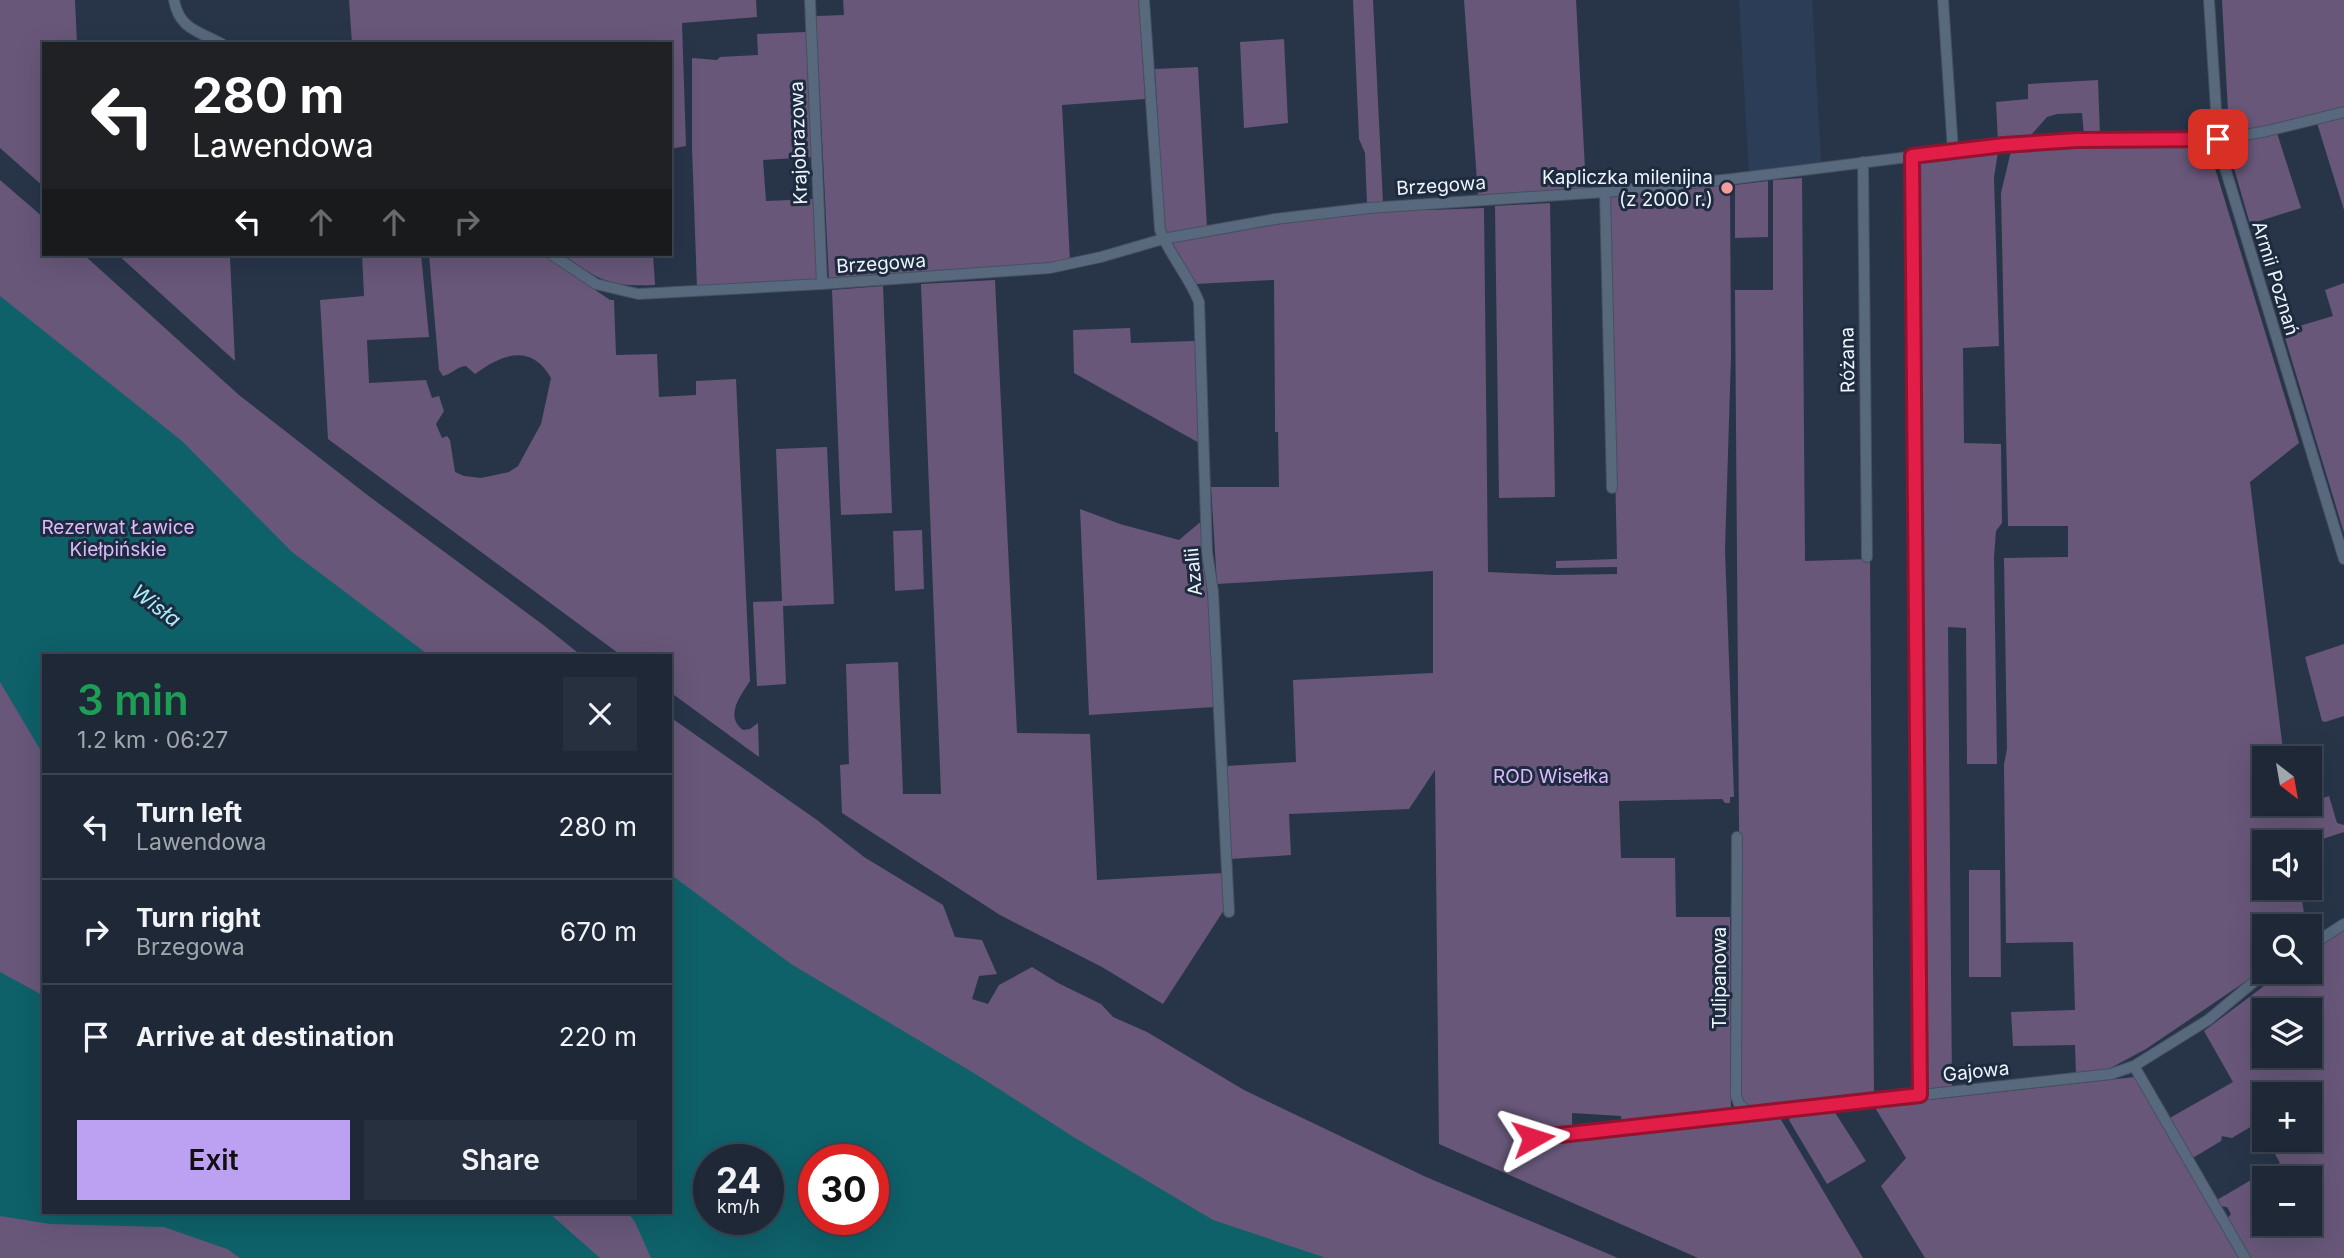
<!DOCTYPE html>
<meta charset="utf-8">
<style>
:root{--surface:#1e2837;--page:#26303f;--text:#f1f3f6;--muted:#a1a6ad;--line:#3c4452;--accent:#bca0f2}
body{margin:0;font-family:Inter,sans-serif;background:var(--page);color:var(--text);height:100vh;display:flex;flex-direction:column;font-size:26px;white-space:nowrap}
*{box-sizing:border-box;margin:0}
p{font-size:23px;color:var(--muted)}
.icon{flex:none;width:38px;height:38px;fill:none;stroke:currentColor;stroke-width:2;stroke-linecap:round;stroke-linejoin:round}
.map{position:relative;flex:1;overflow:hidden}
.side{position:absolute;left:42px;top:654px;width:630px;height:560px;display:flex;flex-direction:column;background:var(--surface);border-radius:0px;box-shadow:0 7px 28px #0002,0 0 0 2px var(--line)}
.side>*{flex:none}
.banner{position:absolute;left:42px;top:42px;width:630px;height:214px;border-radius:0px;box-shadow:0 7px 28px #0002,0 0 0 2px var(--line);background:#202124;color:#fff;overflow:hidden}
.needle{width:46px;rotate:149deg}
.fabs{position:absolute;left:2252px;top:746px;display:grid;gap:14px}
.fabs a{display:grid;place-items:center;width:70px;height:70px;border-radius:0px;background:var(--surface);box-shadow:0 7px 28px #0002,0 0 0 2px var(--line);font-size:35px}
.speed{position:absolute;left:693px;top:1144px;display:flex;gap:14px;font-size:35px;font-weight:700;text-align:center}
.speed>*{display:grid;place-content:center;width:91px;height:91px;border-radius:50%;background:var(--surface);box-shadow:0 7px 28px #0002,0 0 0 2px var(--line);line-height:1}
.speed small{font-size:18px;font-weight:400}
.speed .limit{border:10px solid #d22;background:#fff;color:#111}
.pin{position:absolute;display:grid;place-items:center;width:60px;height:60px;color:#fff;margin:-30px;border-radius:14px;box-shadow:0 4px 10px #0006}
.me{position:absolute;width:77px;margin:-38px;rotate:84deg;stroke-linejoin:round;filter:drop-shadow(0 0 5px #0008)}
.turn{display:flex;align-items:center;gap:24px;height:147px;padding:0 35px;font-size:32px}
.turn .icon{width:91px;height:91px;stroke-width:2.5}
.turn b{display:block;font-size:49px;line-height:60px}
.lanes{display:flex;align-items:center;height:66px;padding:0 35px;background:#0003;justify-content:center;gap:35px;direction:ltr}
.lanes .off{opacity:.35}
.round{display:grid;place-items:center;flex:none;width:74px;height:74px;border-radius:0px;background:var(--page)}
.headline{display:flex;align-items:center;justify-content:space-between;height:119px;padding:0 35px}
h1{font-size:42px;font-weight:600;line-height:52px;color:#1e9e55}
.primary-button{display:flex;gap:14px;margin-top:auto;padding:14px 35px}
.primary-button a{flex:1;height:80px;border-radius:0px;background:var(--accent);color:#111;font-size:28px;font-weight:600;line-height:80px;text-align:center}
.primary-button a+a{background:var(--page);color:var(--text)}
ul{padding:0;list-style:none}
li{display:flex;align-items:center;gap:21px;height:105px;padding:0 35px;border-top:2px solid var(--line)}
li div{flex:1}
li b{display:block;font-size:26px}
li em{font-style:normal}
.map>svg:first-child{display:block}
</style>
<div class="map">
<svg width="2344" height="1258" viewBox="0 0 2344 1258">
<rect width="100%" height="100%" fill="#283549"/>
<path fill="#2c3e57" d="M1739,0H1812L1821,162L1749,172Z"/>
<path fill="#685779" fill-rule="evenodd" d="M0,0H75L77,44H44V187L0,148Z
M349,0H756L757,17L682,23L686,146L670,149V44H352Z
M843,0H1139L1145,99L1062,105L1070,261L829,280L816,16L844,15Z
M1353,0H1373L1383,203L1367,204L1365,153L1359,139Z
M1464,0H1576L1586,188L1478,195Z
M2222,0H2344V107L2244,131L2229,130Z
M806,32L812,157L763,160L766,201L814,199L818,281L697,288L692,147V58L717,60L720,57L758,55L757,34Z
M1284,39L1288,123L1244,128L1240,42Z
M1198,67L1207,228L1168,235L1164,229L1155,69Z
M2098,80L2100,135H2084L2082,113L2057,114L2047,117L2031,135L1998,142L1996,102L2028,99V84Z
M2344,116V210L2317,123Z
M2277,133L2301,208L2250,224L2227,144Z
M2207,142L2299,443L2250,482L2284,758H2264V803H2289L2290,809L2329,796L2337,823L2344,825V832L2310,843L2264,842V887H2300L2306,926H2264V969L2146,1049L2103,1072L2076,1075L2075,1045L2013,1046L2011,1012L2075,1010L2073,942L2006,943L2004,764L2007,749L2004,558L2068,557V526H2008L2001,193L2011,151L2069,144Z
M1998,152L1994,177L1999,346L1963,348L1964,443L2001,444L2002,523L1996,531L1994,558L1997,764H1967L1966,628L1948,627L1952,1087L1926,1089L1917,160Z
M1802,178L1805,561L1870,559L1874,1095L1750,1108L1743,1102L1741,1097L1735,290H1773V180Z
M0,180L44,218V254H83L239,395L370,497L542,624L582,656H44V1213H670V717L817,820L864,857L943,905L955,937L982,940L997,974L979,976L972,999L988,1004L999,985L1032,967L1058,983L1101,1004L1113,1017L1147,1032L1244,1090L1426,1177L1618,1258H0ZM709,1160H768V1220H709ZM814,1160H873V1220H814Z
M1768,181V237L1735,238V185Z
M1718,184L1730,185L1731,356L1725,550L1734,797H1730V803H1725L1722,799L1619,801L1621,858H1675L1676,917H1730L1731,1113L1622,1126L1621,1116L1572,1113V1130L1525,1135V1144L1780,1118L1863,1258H1698L1439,1144L1435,770L1409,809L1289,814L1291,855L1230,859L1226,766L1296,762L1293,680L1433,673V571L1217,584L1211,487H1279L1278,432H1275V415L1274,280L1195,284L1172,242C1257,226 1342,214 1429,207V210L1484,208L1488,572L1555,575L1617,574V567L1556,568V561L1617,559L1609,194Z
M1550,203L1555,497L1499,498L1495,206Z
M117,254H268L230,258L235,361Z
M362,254H421L429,337L367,340L369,383L426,380L432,398L439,396L444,411L436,424L442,438L447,436L450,440L455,472L464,476L481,478L509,472L518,466L541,424L551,378C531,343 502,354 475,374L466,366C456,367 454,373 443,376L439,370L429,254H542L610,300H614L616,355L657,354L659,397L696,395V381L736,379L750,681C741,695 724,716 743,730L750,729L758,723L759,757L670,692V656H622L328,439L320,300L364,296Z
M562,254H653L655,285C607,287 600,280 562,254Z
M995,280L1017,733L1090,734L1097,880L1223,873L1224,910L1163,1004L1102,967L1000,915L842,813L840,765L849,764L846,664L898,662L903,794H941L921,284Z
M2344,283V533L2283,331L2333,316L2325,290Z
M883,286L892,513L841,515L832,290Z
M1130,328L1131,343L1195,341L1201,444L1074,373L1073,330Z
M827,447L834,604L783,606L786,684L757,686L753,602L782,601L776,449Z
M1080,509L1120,524L1179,540L1204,519L1214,707L1089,715Z
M922,530L924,589L895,591L893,531Z
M2344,644V716L2325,722L2322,721L2305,657Z
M1969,870H2000L2001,977H1969Z
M2344,928V1258H2249L2226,1220L2231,1214L2227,1207L2220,1206L2217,1200L2280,1163L2267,1139H2310V1094H2264V1135L2257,1123L2232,1138L2222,1136L2221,1141L2191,1159L2168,1119L2233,1082L2204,1031L2284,971H2310V953ZM2264,1010H2310V1055H2264ZM2264,1178H2310V1223H2264Z
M2135,1077L2240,1258H1925L1881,1186L1906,1158L1874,1106Z
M1834,1111L1866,1161L1827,1184L1789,1120L1791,1117Z"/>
<path fill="#0e6069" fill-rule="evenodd" d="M0,296L182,441L292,552L430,656H44V756L0,682Z
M670,874L791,964L977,1075L1075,1138L1213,1220L1326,1258H651L635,1222L628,1213H670ZM709,1160H768V1220H709ZM814,1160H873V1220H814Z
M0,972L44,996V1213H549L600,1258H240L227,1249L164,1227L50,1224L0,1216Z"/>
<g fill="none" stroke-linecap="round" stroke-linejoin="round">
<defs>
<path id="minor" d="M174,0C179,29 198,31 222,44
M810,0L822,284
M1144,0L1160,230C1170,256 1189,276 1199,302L1207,552L1213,592L1229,912
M1943,0L1953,151
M2209,0L2218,140L2222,158L2344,559
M1912,156L1920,1095
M1863,162L1867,557
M1605,192L1612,488
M551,254L596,284L638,294L822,284L1050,268L1101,257L1163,239L1275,219L1369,208L1605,192L1732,179L2004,145L2077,140H2218L2267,131L2344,112
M1737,837L1736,1096L1739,1104L1750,1114
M2310,946L2344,924
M2134,1066L2245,1258
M1533,1138L2111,1074L2134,1066L2208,1020L2267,971"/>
</defs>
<use href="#minor" stroke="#455160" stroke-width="12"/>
<use href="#minor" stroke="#58687d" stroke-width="10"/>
</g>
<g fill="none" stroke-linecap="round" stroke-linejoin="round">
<defs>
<path id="route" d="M1533,1138L1920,1095L1912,156L2004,145L2077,140L2218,139"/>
</defs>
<use href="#route" stroke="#92132f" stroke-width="18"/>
<use href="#route" stroke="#e11d48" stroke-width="12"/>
</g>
<circle fill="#f59b99" stroke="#1e2b3e" stroke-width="2.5" cx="1727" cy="188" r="7"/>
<g text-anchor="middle" stroke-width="6" stroke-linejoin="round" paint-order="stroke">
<g font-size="19" fill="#edf4fe" stroke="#1e2b3e">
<text transform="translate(798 143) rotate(-92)" y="7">Krajobrazowa</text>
<text transform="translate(1441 185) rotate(-4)" y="7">Brzegowa</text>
<text transform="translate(881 263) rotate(-4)" y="7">Brzegowa</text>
<text transform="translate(2276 278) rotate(73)" y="7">Armii Poznań</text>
<text transform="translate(1847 360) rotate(-91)" y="7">Różana</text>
<text transform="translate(1193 572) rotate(-95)" y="7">Azalii</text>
<text transform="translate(1719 978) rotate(-90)" y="7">Tulipanowa</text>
<text transform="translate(1976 1071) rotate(-6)" y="7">Gajowa</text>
</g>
<g font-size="19" fill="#edf4fe" stroke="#1e2b3e" text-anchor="end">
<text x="1713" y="184">Kapliczka milenijna<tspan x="1713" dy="22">(z 2000 r.)</tspan></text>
</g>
<g font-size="19" fill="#dabafc" stroke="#1e2b3e">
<text x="118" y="534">Rezerwat Ławice<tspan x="118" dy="22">Kiełpińskie</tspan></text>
<text x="1551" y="783">ROD Wisełka</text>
</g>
<g font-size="21" font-style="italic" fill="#a6eff8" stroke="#1e2b3e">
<text transform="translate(156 606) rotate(37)" y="7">Wisła</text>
</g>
</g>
</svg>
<div class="fabs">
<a><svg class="needle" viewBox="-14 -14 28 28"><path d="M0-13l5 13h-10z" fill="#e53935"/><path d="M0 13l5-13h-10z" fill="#a1a6ad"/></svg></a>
<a><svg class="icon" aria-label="sound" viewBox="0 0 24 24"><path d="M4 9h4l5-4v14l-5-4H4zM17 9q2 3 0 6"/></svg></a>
<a><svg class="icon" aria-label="search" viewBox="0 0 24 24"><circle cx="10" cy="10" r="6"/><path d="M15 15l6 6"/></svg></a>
<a><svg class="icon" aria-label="layers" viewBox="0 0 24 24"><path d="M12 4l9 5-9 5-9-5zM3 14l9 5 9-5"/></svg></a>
<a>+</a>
<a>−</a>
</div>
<div class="speed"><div>24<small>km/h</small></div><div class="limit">30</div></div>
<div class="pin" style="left:2218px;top:139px;background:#d93025"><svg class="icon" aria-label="arrive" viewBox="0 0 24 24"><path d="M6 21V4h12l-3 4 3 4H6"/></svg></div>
<svg class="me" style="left:1533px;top:1138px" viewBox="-20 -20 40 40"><path d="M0-17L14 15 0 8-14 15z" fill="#e11d48" stroke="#fff" stroke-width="4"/></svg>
<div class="banner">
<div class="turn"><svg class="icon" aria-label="left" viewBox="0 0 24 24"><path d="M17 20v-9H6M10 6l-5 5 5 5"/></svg><div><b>280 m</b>Lawendowa</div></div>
<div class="lanes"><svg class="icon" aria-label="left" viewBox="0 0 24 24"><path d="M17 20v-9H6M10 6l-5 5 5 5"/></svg><svg class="icon off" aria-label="ahead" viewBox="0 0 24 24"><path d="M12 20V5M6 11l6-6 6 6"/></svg><svg class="icon off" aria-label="ahead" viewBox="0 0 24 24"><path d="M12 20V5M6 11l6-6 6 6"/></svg><svg class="icon off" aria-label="right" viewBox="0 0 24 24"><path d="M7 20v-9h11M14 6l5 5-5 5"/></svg></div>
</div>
<section class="side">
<div class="headline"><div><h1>3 min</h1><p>1.2 km · 06:27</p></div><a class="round"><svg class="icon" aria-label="close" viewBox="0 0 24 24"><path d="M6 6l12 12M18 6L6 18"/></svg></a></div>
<ul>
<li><svg class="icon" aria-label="left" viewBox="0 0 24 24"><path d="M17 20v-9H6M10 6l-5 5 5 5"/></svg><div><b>Turn left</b><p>Lawendowa</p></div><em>280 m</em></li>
<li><svg class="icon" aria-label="right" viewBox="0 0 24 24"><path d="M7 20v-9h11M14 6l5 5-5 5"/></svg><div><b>Turn right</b><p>Brzegowa</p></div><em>670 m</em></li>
<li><svg class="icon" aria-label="arrive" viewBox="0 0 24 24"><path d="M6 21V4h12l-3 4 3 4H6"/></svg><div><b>Arrive at destination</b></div><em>220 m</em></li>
</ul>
<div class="primary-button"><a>Exit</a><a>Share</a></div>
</section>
</div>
